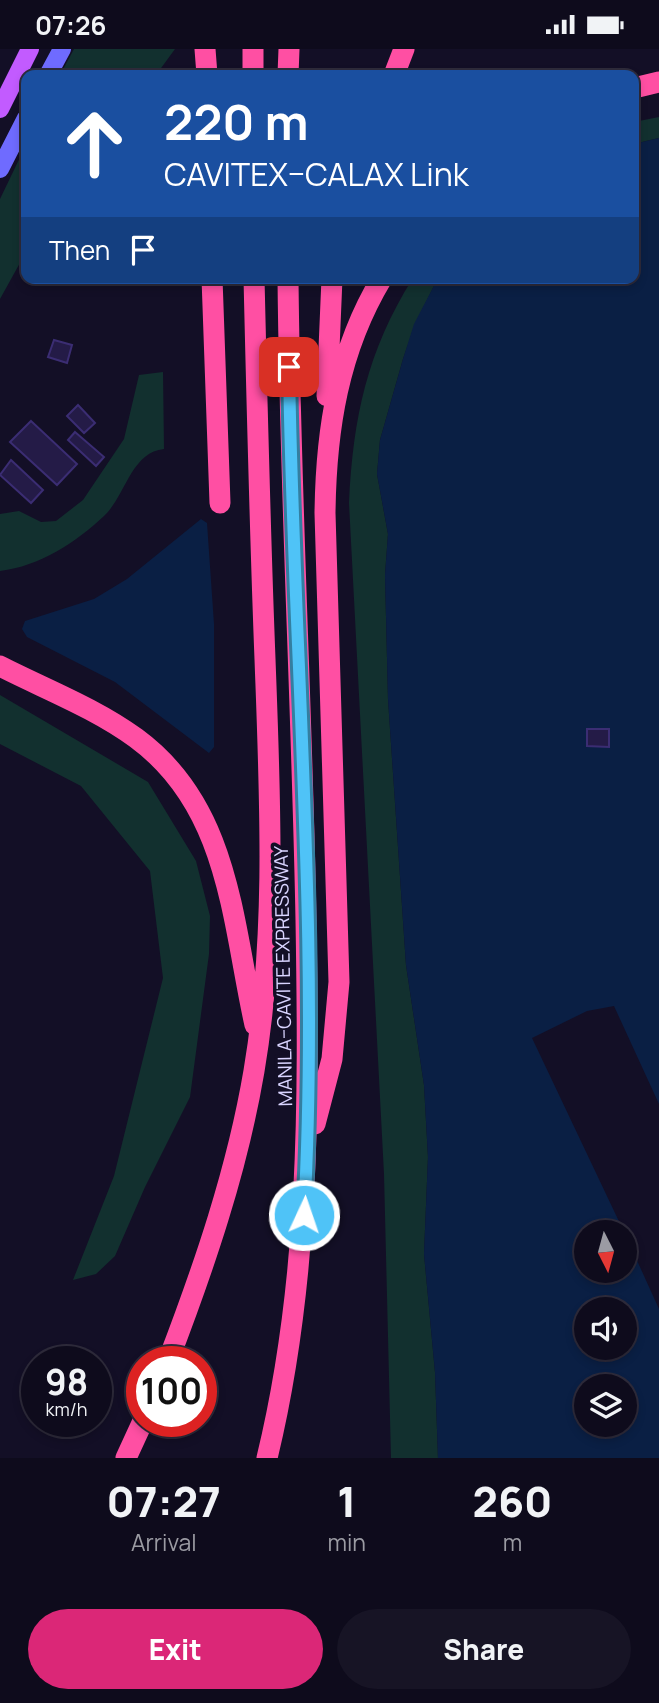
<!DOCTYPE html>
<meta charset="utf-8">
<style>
:root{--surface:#0e0b1c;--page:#171425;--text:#f1f3f6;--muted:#9b9ba3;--line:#2e2b3b;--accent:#db2777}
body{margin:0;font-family:Manrope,sans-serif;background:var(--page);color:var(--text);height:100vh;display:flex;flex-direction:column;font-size:26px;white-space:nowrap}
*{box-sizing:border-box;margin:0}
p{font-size:23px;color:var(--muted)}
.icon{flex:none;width:38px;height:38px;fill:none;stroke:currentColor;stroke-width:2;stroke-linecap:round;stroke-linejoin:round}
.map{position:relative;height:1409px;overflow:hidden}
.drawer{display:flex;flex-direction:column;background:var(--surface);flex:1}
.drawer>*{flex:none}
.hud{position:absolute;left:21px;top:21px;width:618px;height:214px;border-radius:14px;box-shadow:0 4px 10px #0003,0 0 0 2px var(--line);background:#1a4fa0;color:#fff;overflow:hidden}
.needle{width:46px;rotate:174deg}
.fabs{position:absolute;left:574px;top:1171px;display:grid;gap:14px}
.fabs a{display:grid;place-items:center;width:63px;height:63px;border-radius:50%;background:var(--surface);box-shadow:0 4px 10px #0003,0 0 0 2px var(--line);font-size:35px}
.speed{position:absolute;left:21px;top:1297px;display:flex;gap:14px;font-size:35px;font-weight:700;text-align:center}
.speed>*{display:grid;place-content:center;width:91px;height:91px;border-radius:50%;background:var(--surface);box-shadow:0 4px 10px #0003,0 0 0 2px var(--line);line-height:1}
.speed small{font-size:18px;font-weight:400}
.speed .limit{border:10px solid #d22;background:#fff;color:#111}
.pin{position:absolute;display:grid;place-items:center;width:60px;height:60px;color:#fff;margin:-30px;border-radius:14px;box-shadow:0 4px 10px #0006}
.me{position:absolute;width:77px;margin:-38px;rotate:3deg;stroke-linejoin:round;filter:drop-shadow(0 0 5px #0008)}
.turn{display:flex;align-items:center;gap:24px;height:147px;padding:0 28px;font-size:32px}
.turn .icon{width:91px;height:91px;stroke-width:2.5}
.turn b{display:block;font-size:49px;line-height:60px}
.then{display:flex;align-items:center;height:66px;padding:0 28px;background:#0003;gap:14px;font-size:26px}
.eta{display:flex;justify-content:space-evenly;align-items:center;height:119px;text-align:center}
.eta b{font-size:42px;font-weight:800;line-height:49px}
.action{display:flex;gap:14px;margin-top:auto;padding:14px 28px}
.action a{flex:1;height:80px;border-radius:42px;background:var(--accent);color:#fff;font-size:28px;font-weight:800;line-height:80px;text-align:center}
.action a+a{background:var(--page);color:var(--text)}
.status{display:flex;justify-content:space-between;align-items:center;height:49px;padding:0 35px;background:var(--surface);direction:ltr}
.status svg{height:19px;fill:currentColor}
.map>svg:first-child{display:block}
</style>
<div class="status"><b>07:26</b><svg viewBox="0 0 49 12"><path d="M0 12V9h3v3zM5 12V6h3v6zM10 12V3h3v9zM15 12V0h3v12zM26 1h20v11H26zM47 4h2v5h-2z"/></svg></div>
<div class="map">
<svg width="659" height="1409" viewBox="0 0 659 1409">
<rect width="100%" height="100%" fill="#130f26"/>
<path fill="#12302f" d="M74,0H175L156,26H60Z
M659,68V89L634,95V73Z
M26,96V203L0,250V150Z
M413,229H438L415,275L403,310L380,391L377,425L388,485L385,526L388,650L406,916L424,1036L428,1108L424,1205L435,1323L438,1409H391L384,1125L349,454C353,369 367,302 413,229Z
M163,323L164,400C131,403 125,448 104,467C75,494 40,517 0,522V465L19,462L41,473L56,472L83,451L124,390L139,326Z
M0,646L148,733L196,812L210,867L209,905L190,1048L145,1138L115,1207L96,1225L73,1231L114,1127L163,929L150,822L81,737L0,695Z"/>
<path fill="#0a1f44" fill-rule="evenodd" d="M659,89V1055L614,957L587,962L532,989L624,1183H586V1222H625V1185L659,1260V1409H438L435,1323L424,1205L428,1108L424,1036L406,916L388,650L385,526L388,485L377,425L380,391L403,310L414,275L438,229H634V95ZM586,1260H625V1298H586ZM586,1337H625V1376H586Z
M201,470L207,474L214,575V698L209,704L115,633L27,588L22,580L25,572L94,550L127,530Z"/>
<path fill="#241b47" stroke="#3b2d73" stroke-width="2" d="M54,291L72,296L67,314L48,308Z
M78,356L95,374L84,384L67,367Z
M31,372L77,415L57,436L10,393Z
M75,383L104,408L96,417L68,391Z
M11,411L43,441L31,454L0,426Z
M587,680H609V698L587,697Z"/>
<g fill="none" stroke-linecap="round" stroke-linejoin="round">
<path stroke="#6f6bff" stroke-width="18" d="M48,26L62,0
M0,120L26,69"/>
<path stroke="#c25bff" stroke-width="18" d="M0,60L30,0"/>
<path stroke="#ff4fa3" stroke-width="21" d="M205,0L207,26
M253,26V0
M288,26L289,0
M394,26L404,0
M634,39L659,33
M212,229L220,454
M327,347L332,229
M0,617C45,640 95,659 136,689C230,758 232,873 255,976
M315,1075L332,1010L339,933L325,464C326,381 338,302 382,229
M168,1312C204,1218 237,1122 254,1022C277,886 270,747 265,610C260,483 257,356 254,229
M126,1409L143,1372
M267,1409C310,1232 309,1052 306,871C302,657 290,443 288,229"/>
</g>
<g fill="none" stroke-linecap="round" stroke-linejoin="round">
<defs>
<path id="route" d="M289,318C293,600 320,884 304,1166"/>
</defs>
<use href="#route" stroke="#337fa1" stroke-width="18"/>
<use href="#route" stroke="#4fc3f7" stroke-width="12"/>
</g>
<g text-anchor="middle" stroke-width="7" stroke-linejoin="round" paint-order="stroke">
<g font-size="19" fill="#d9d4ff" stroke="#130f26">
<text transform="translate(283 927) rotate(-91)" y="7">MANILA–CAVITE EXPRESSWAY</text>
</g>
</g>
</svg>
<div class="fabs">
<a><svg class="needle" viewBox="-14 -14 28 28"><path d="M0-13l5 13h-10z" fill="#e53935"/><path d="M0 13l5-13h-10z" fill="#9b9ba3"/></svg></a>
<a><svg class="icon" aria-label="sound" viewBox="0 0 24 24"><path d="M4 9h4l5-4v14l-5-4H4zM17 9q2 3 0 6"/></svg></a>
<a><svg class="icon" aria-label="layers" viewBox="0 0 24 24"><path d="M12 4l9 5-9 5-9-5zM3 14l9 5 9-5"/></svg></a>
</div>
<div class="speed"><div>98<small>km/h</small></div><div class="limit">100</div></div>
<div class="pin" style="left:289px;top:318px;background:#d93025"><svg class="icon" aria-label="arrive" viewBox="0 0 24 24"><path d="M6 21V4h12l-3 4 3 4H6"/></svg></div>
<svg class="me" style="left:304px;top:1166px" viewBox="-20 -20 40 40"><circle r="17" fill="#4fc3f7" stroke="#fff" stroke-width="3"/><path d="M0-11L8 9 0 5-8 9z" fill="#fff"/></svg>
<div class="hud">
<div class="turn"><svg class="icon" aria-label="ahead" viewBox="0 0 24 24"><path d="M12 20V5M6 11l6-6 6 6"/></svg><div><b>220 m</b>CAVITEX–CALAX Link</div></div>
<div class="then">Then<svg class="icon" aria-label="arrive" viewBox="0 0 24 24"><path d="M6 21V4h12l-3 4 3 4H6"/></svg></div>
</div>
</div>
<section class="drawer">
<div class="eta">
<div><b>07:27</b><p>Arrival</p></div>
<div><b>1</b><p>min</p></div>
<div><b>260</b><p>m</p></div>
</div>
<div class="action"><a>Exit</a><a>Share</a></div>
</section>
